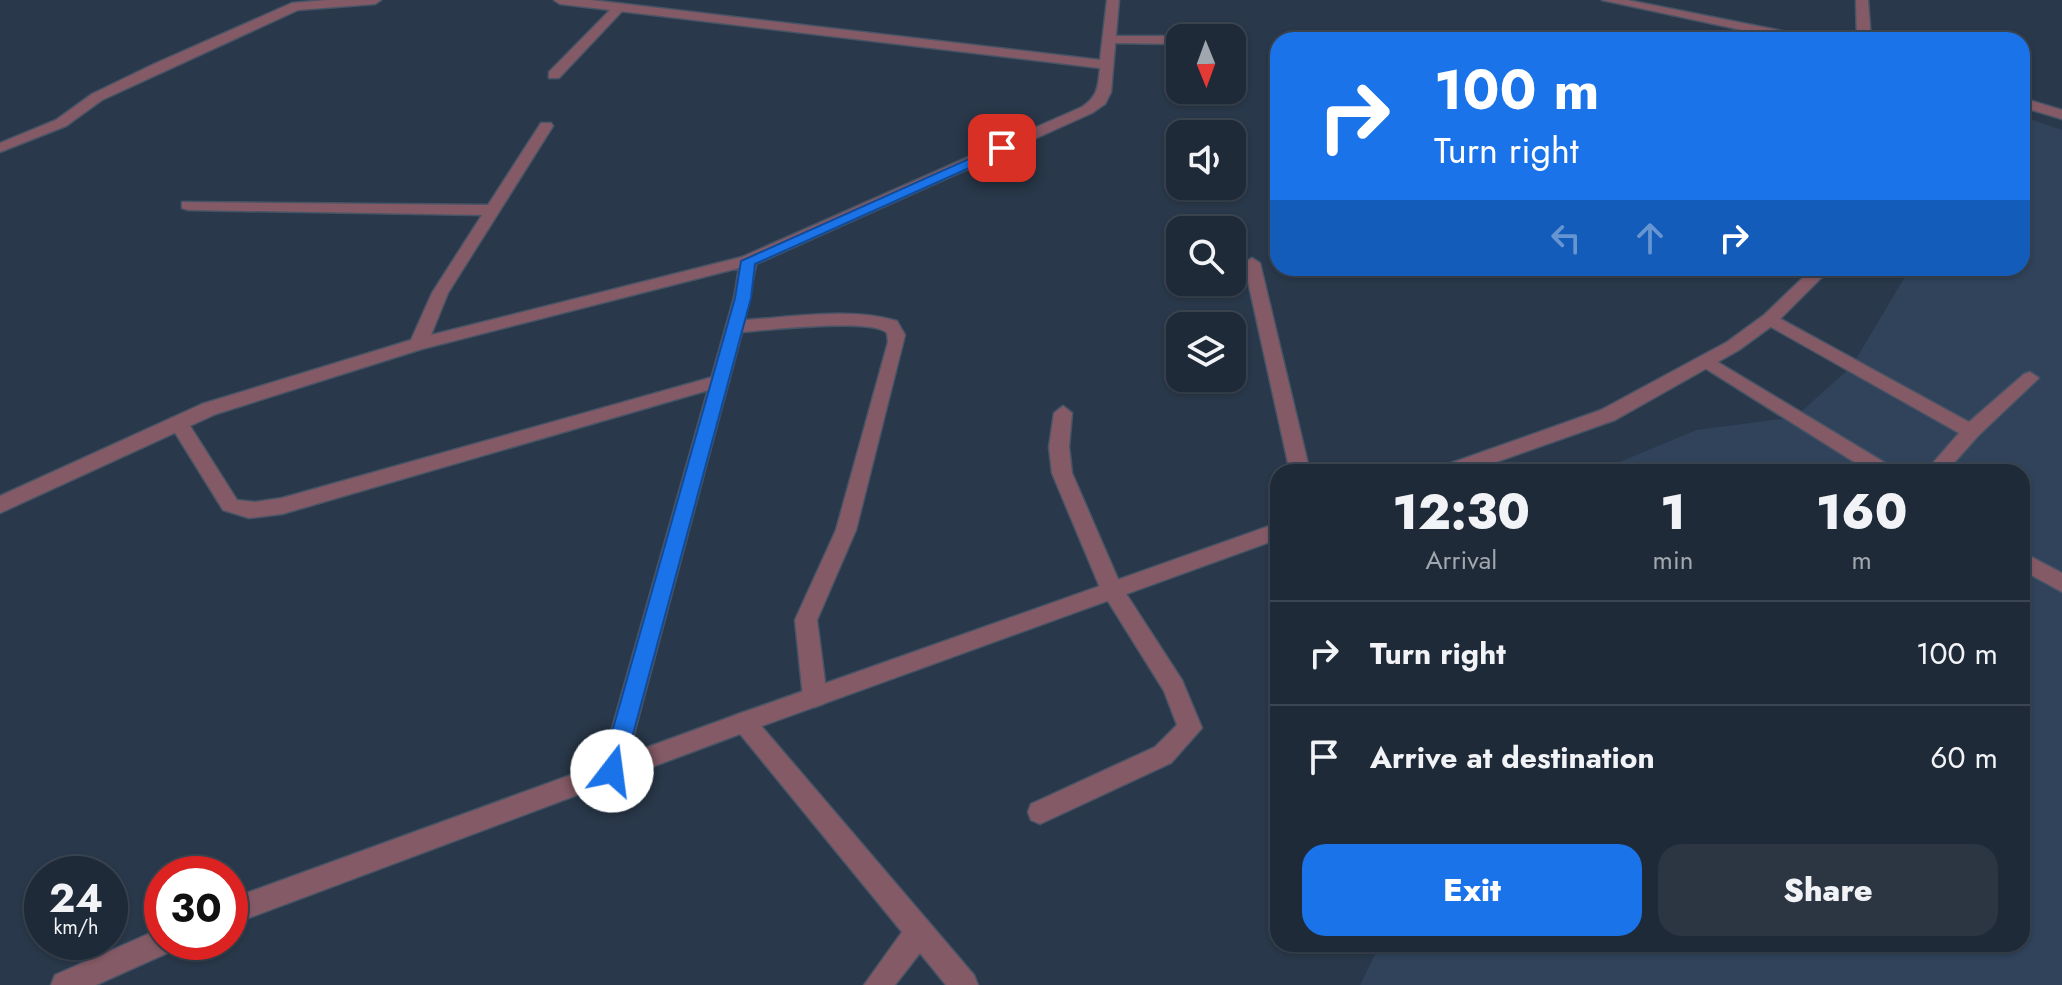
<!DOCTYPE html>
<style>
:root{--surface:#1f2a38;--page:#2c3643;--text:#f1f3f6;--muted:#a1a7ae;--line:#3c4653;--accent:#1a73e8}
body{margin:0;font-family:Jost,sans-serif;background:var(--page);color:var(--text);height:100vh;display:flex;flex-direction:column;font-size:30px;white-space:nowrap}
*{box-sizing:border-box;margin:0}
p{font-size:26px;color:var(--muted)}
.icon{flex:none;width:44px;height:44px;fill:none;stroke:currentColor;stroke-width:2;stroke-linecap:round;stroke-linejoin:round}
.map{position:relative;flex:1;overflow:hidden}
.panel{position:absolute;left:1270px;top:464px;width:760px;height:488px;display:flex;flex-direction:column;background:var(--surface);border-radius:24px;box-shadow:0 2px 6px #0004,0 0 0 2px var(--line)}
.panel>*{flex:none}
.hud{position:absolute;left:1270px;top:32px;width:760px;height:244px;border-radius:24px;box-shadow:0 2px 6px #0004,0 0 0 2px var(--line);background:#1a73e8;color:#fff;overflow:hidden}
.needle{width:52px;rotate:179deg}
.buttons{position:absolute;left:1166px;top:24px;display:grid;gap:16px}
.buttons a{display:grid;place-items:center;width:80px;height:80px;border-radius:16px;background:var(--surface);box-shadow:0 2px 6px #0004,0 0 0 2px var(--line);font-size:40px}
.speed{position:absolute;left:24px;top:856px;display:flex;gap:16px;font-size:40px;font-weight:700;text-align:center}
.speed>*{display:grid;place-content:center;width:104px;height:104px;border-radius:50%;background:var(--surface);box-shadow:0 2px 6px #0004,0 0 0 2px var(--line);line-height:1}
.speed small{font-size:20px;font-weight:400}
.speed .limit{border:12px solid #d22;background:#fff;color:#111}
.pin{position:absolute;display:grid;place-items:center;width:68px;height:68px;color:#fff;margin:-34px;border-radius:16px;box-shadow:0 4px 12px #0006}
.me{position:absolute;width:88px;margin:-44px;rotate:15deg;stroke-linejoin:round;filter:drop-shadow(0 0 6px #0008)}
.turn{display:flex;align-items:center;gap:28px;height:168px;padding:0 32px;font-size:36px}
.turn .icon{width:104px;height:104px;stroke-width:2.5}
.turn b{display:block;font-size:56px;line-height:68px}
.lanes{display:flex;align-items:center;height:76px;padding:0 32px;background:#0003;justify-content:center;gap:40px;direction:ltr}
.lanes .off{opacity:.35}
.eta{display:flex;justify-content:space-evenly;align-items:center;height:136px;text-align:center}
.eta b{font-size:48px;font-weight:800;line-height:56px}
.action{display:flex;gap:16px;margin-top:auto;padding:16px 32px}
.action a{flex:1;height:92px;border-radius:24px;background:var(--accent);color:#fff;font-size:32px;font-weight:800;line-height:92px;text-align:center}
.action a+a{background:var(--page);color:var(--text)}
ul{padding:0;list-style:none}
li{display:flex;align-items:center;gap:24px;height:104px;padding:0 32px;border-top:2px solid var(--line)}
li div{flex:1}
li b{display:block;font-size:30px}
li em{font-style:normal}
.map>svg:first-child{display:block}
</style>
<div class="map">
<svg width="2062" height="985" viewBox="0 0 2062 985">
<rect width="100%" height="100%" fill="#29384a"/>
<path fill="#30435a" d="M2022,116L2062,130V985H1360L1380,944H2022V472H1596L1696,430L1795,417L1852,366L1910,268H2022Z"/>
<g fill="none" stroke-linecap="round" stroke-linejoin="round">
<defs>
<path id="service" d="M616,4L626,7L559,78H549V72Z
M1104,36H1180L1185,38H1180V44L1109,43L1104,42Z
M1252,258L1260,263L1310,472H1290L1244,263Z
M1770,313L1969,422L2024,374L2030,372L2039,378L1978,436L1946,472H1925L1959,433L1764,323L1761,319Z
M1706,355L1892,467L1895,472H1870L1700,365L1697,361Z
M720,375L726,377L729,381L726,385L282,514L249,518L223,510L169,423L171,418H185L237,500L255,502L282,498Z
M1063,406L1072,413L1069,447L1072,473L1121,586L1182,680L1202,728L1171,763L1040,824L1031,820L1028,812L1031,804L1155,747L1177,725L1164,691L1101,590L1052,473L1049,447L1054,413Z
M2022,552L2062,573V592L2022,570Z"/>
<path id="minor" d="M326,0H381L375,4L298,10L102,100L66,126L0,152V143L56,120L92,94L154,64L292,3Z
M554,0H591L1100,60L1107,0H1119L1111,92L1105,104L1092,113L756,264L745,320C794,317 850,307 897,321L905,335L856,530L817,620L827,697L823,704L815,707L807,704L803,697L795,620L836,530L888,342L887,333C872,318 768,330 742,332L624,771L621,779L612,782L603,779L600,771L734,298L739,268L422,349L216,414L0,513V496L202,404L411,340L432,293L482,215L188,210L182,208V202L488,205L541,123H551L553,126L448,293L431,335L742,257L1082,107C1098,96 1098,87 1100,68L560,4Z
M1602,0H1627L1807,36L1814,40H1788Z
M2022,98L2062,110V119L2022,107Z
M744,712L752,715L974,975L978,985H946L920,953L895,985H864L902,932L736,729L732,722L736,715Z"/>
<path id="tertiary" d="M1856,0H1868L1871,40H1857Z
M1813,268H1831L1776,323L1739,350L1615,420L1468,472H1437L1440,467L1601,410L1727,342L1764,315Z
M1278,523V539L748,731L230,925V899L744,712Z
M162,928V942H175L172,951L96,985H51L55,975Z"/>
</defs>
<use href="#service" stroke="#465465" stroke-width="3"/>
<use href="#minor" stroke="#465465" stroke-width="3"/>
<use href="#tertiary" stroke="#465465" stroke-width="3"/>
<use href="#service" fill="#845a66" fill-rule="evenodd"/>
<use href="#minor" fill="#845a66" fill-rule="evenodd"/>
<use href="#tertiary" fill="#845a66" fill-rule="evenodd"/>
</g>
<path fill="#1a73e8" stroke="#114b97" stroke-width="2" d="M1002,144L1009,148L1007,151L755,264L751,298L623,771L620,778L612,781L605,778L601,771L735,298L741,261Z"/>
</svg>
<div class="buttons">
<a><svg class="needle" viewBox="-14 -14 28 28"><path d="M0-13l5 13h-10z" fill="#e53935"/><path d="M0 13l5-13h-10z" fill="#a1a7ae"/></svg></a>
<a><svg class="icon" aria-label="sound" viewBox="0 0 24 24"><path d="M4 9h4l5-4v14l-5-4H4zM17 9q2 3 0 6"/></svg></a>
<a><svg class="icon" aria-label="search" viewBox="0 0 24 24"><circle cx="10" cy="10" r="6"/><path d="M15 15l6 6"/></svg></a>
<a><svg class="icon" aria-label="layers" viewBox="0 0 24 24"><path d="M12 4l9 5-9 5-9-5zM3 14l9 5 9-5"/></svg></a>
</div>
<div class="speed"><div>24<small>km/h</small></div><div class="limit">30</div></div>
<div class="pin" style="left:1002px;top:148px;background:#d93025"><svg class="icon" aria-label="arrive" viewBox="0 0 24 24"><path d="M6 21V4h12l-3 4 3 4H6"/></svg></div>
<svg class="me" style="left:612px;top:771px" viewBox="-20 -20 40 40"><circle r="19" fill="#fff"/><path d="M0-13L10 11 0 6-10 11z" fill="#1a73e8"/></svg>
<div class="hud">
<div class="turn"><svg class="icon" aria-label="right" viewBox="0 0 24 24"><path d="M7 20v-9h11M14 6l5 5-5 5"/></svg><div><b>100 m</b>Turn right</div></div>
<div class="lanes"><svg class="icon off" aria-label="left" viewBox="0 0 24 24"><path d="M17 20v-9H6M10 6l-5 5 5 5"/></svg><svg class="icon off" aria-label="ahead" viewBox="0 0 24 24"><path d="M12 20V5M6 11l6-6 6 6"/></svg><svg class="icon" aria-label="right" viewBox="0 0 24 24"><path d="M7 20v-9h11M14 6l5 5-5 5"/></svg></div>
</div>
<section class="panel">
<div class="eta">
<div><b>12:30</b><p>Arrival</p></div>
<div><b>1</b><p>min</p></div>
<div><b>160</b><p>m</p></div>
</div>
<ul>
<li><svg class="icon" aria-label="right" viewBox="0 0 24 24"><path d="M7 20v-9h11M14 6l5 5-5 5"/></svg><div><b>Turn right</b></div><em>100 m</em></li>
<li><svg class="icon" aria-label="arrive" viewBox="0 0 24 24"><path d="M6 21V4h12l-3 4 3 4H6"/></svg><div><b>Arrive at destination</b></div><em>60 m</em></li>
</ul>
<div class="action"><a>Exit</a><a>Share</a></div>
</section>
</div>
